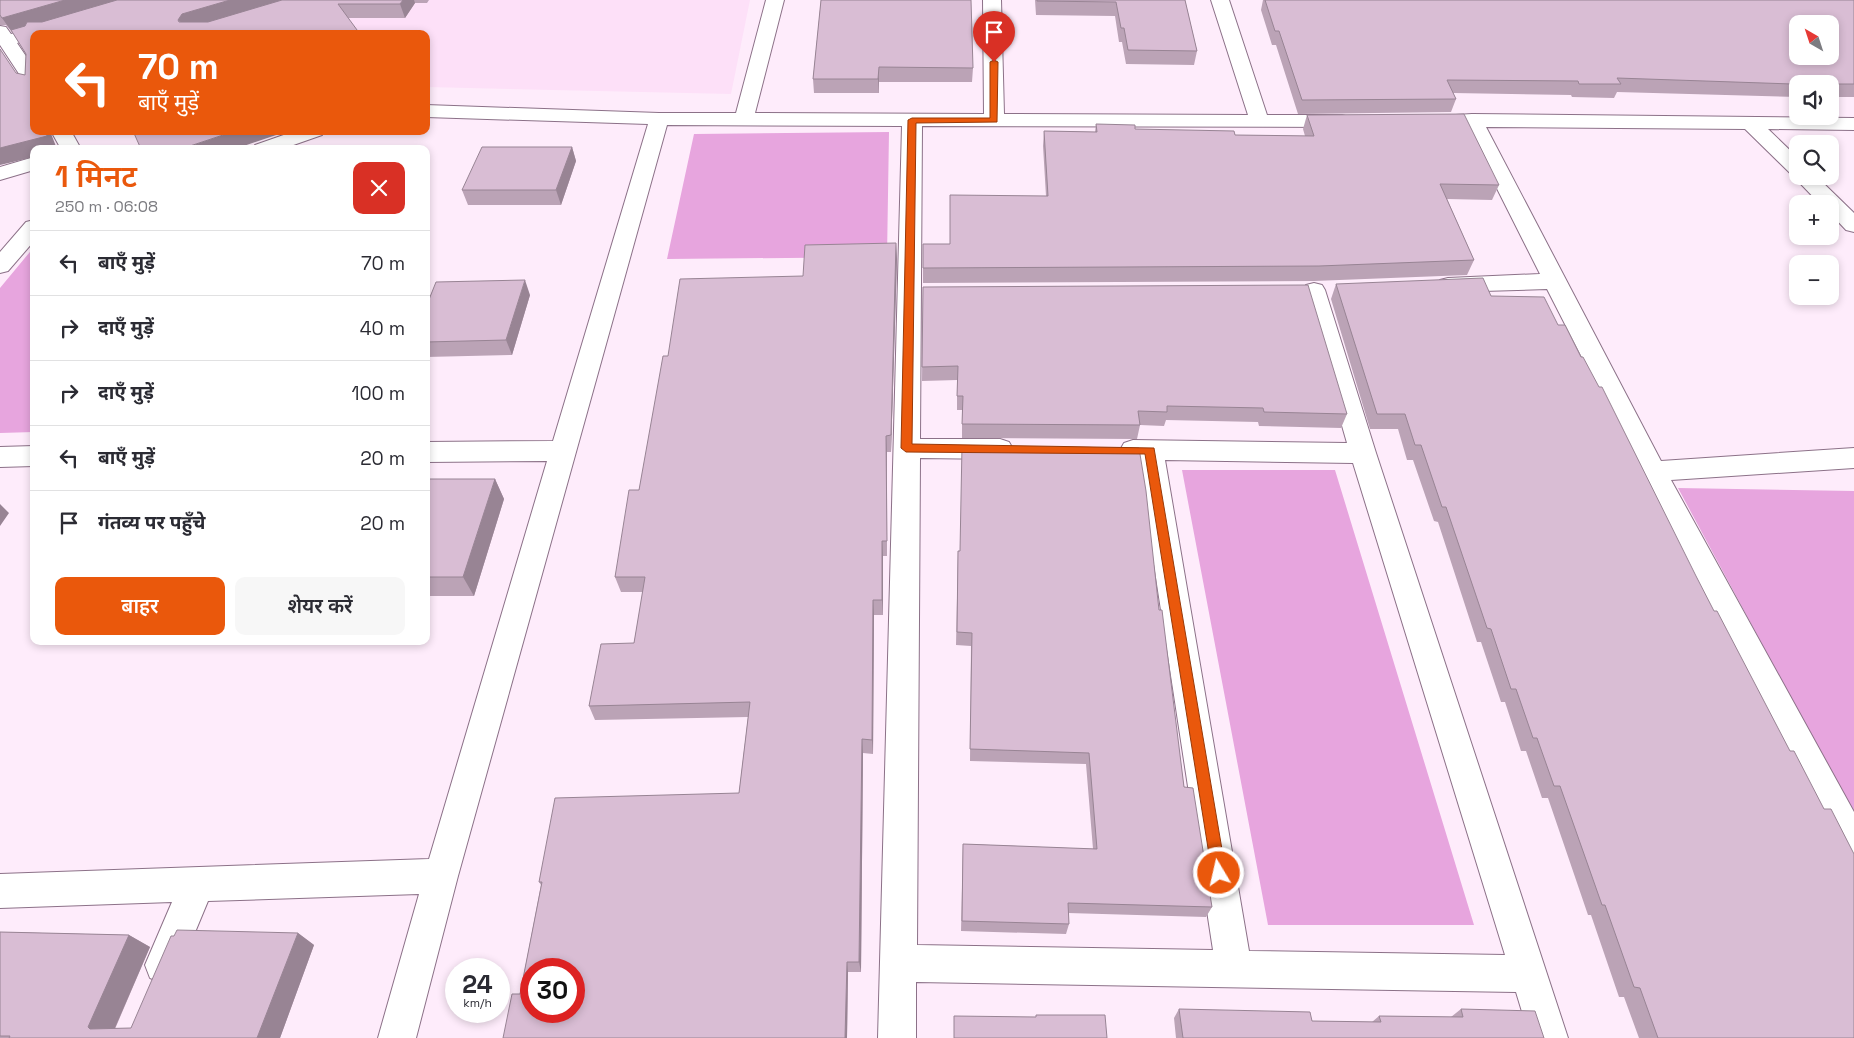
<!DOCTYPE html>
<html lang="hi">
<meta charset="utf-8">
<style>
:root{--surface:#fff;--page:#f7f7f7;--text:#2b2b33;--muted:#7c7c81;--line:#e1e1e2;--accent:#ea580c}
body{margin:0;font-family:"Space Grotesk","Noto Sans Devanagari",sans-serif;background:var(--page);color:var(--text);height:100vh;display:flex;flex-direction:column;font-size:19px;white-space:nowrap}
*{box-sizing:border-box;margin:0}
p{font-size:16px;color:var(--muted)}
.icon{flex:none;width:28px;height:28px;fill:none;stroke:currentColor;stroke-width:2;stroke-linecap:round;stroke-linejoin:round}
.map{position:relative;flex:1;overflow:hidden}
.details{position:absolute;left:30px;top:145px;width:400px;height:500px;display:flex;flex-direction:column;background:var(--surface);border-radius:10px;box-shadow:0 2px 8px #0003}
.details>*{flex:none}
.guide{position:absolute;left:30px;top:30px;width:400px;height:105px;border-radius:10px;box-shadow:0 2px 8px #0003;background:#ea580c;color:#fff;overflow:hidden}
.needle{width:32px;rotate:321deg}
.controls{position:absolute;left:1789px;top:15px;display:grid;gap:10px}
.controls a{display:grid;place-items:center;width:50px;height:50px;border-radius:10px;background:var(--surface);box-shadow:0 2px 8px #0003;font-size:25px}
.speed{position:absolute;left:445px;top:958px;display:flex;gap:10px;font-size:25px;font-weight:700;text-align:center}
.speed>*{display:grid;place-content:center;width:65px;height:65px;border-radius:50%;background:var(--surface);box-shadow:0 2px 8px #0003;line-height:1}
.speed small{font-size:12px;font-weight:400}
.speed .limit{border:8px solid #d22;background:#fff;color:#111}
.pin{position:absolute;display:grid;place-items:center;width:42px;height:42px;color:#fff;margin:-51px -21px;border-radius:50% 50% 50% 0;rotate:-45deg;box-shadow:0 0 5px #0007}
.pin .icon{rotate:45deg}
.me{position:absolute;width:55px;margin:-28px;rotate:351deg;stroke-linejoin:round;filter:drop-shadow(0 0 4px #0008)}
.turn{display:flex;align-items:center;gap:18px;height:105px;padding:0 25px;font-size:22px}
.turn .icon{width:65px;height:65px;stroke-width:2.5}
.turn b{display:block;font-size:35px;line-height:42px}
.round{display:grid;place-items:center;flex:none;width:52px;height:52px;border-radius:10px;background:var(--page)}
.head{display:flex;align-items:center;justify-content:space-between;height:85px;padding:0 25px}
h1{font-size:30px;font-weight:600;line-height:38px;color:var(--accent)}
.cta{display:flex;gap:10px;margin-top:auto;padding:10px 25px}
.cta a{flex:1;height:58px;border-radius:10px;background:var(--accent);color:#fff;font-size:20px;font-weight:600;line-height:58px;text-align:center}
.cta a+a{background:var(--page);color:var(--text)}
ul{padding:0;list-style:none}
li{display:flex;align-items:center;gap:15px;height:65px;padding:0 25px;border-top:1px solid var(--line)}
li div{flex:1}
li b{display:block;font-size:19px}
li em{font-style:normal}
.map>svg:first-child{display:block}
</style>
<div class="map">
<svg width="1854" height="1038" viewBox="0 0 1854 1038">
<rect width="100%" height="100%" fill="#feecfb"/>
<path fill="#fde0f8" d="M307,0H750L731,94L426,87V34H338Z"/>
<path fill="#e7a5de" d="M889,132L887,257L667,259L694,134Z
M34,247V432L0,433V288Z
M1182,470H1335L1474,925H1268Z
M1678,488L1854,491V815Z"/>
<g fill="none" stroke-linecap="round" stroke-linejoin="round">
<defs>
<path id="minor" d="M766,0H784L755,113L984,114L983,0H1001L1004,114L1248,115L1211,0H1229L1267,115H1342L1349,117L1352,121L1349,125L1342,127L922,126L920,439H1000L1009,442L1013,449L1009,456L1000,459L920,458L917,945L1213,950L1138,460L1124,457L1120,450L1124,443L1133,440L1347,443L1303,290L1306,285L1314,283L1322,285L1325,290L1376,453L1568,1038H1530L1516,992L916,982V1038H878L902,126L667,125L458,876L416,1038H378L419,894L208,901L176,978L163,983L150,978L145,965L172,902L0,908V874L429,859L547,461L426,462V442L553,441L648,124L426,117V105L659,113H736ZM1165,460L1353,463L1505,955L1249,951Z
M51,23L57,24L60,28L57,32L34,34V39L17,43L34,68V88L27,86L0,45V26L6,27L11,34Z
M1472,114L1854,118V130L1768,129L1798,158V176H1816L1854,213V232L1846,230L1830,213V204H1820L1797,180L1794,175L1791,174L1745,129L1486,127L1661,461L1854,448V468L1671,480L1854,812V862L1842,858L1640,471L1547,289L1448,292L1440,290L1437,285L1440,280L1448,278L1540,274L1466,127L1423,125L1420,121L1423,117Z
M51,131H71L81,149H61Z
M295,131H325L322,135L282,149H252L255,145Z
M34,157V170L0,180V167Z
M34,220V241L8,271L0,273V252L26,222Z
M34,446V466L0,467V447Z"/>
</defs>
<use href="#minor" stroke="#8c7188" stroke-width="2"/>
<use href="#minor" fill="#fff" fill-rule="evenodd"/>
</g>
<path fill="#bba3b6" d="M0,0H429L427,3H415L405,18H348L34,34V131L16,73L25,75L26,54L12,32L6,25H0Z
M821,0L973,68L972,82H879V93H814L813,79Z
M1035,0H1185L1197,51L1194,65L1126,64L1122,42H1119L1115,16L1036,15Z
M1263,0H1854V97H1830V84H1798V97L1617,92L1614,98L1572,97L1571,95L1453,93L1456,99L1451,112L1298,114L1276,45H1272L1261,10Z
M1307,115L1499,185L1492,200L1447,199L1474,260L1467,275L1314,281L923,283V244H950L1046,196L1043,146L1044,131L1095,132L1096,124L1135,129L1235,135L1305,136L1303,129Z
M572,147L576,161L561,205H468L462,190Z
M896,243L897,259L891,452H887V556H883V615H874L873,754L863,753L861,972H848L847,1038H503L520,994L541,885L539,882L739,793L748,717L595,720L589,706L634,643L643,592H621L615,577L639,490L668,356L803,276Z
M1336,284L1491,296L1854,1038H1639L1624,997H1619L1591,915H1588L1548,798H1542L1526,751H1521L1505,702H1501L1481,642H1477L1438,522L1434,521L1413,460H1407L1398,429H1370L1331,299Z
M923,287L1347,414L1341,428L1259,426L1258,422L1166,420L1164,426L1140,425L1137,439L962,438V410H957V380L922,381Z
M530,295L512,355L426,357V307Z
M426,479H495L504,499L474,596H426Z
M958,551L1159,610L1184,787L1212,907L1206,917L1068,913L1069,924L1066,934L961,931L963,844L1093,849L1086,764L970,761L971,646L956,645Z
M0,932L129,935L150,947L115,1029L131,1028L298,933L314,945L280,1038H0Z
M1179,1009L1312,1021L1372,1022L1379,1016L1451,1017L1461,1009L1544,1038H1176L1174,1018Z"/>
<path fill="#988494" d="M65,0H121L12,32L2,18Z
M230,0H284L189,28L178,20L182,14Z
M403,0H414L415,3L405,18L400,4Z
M879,67V93L878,79Z
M46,131H50L57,149H34V157L0,165V148Z
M235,131H288L235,149H181Z
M572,147L576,161L561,205L556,190Z
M896,243L897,259L891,452V435Z
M525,280L530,295L512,355L506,340Z
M886,436L887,452V556V541Z
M495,479L504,499L474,596L463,577Z
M0,504L9,513L0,526Z
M882,541L883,556V615L882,600Z
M873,600L874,615L873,754L872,740Z
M862,739L863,753L861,972L859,962Z
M298,933L314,945L280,1038H257Z
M129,935L150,947L111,1037L90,1029L88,1027Z
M847,962L848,972L847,1038H845Z"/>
<path fill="#d9bdd4" stroke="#988494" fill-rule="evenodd" d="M0,0H65L2,18L0,15Z
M117,0H230L182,14L178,20L179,22H208L282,0H403L400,4H338L360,34H34V98H33L34,100V131H46L47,136L0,148V49L16,73L25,75L26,54L11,30L25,26L27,22H42Z
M821,0H971L973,68L879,67L878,79H813Z
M1037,0H1185L1197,51L1128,50L1124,28H1121L1116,2L1037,1Z
M1265,0H1854V84H1792L1617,78L1621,84H1579L1578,81L1447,80L1456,99L1302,100L1279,31H1275ZM1798,24H1830V56H1798Z
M1464,114L1499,185L1440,184L1474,260L1319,266L923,268V244H950V195L1048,196L1044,131L1097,132L1096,124L1135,125V129L1234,131L1235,135L1314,136L1307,115Z
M133,131H235L181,149H141Z
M482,147H572L556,190H462Z
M896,243L891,435L886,436L887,541H882V600H873L872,740L862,739L859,962H847L845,1038H503L512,994H520L542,882H539L555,798L739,793L750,702L589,706L601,644L634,643L645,577H615L629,490H639L663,356H668L680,279L803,276L805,245ZM531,969H574V1011H531Z
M1483,278L1491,296L1544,297L1558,325H1565L1581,357H1583L1599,387H1602L1696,576L1714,611H1717L1790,751H1794L1824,809H1831L1854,854V1038H1658L1640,988L1634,987L1605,905H1602L1560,786H1554L1537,738H1533L1516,689H1511L1491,629L1487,628L1446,507H1442L1421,445H1415L1405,414H1377L1336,284Z
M525,280L506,340L426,342V307L436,282Z
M1308,285L1347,414L1264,412L1263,408L1167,406V412L1138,411L1140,425L962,424L963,396H957L958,366L922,367L923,287Z
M962,446L1139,448L1146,491L1159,610H1162L1184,787L1193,788L1212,907L1068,903L1069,924L962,921L963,844L1097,849L1089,753L970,749L972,633L957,632L958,551H960Z
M426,479H495L463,577H426Z
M177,930L298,933L257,1038H9L10,1036H0V932L129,935L88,1027L90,1029L131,1028L171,936H174Z
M1179,1009L1310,1012L1312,1021L1381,1022L1379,1016L1463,1017L1461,1009L1535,1011L1544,1038H1183Z
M1036,1015H1105L1107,1038H954V1016L1036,1017Z"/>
<path fill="#ea580c" stroke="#983908" d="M994,60L998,62L997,122L916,123L912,444L1154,448L1226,873L1224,878L1219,880L1214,878L1212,873L1145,454L906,452L901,448L908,120L912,118H990V62Z"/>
</svg>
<div class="controls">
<a><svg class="needle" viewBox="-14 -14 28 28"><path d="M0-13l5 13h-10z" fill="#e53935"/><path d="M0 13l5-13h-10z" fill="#7c7c81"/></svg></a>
<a><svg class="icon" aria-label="sound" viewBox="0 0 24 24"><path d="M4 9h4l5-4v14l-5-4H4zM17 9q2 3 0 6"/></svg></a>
<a><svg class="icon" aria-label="search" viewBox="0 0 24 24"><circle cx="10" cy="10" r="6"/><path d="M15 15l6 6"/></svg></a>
<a>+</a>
<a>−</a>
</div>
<div class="speed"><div>24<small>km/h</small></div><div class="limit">30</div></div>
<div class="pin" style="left:994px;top:62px;background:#d93025"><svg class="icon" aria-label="arrive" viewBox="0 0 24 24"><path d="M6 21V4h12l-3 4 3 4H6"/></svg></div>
<svg class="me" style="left:1219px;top:873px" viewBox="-20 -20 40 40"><circle r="17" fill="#ea580c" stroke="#fff" stroke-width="3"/><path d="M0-11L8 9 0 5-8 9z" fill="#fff"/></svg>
<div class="guide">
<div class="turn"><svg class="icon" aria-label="left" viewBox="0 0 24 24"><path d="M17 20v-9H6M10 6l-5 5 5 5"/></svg><div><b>70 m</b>बाएँ मुड़ें</div></div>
</div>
<section class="details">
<div class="head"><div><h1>1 मिनट</h1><p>250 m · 06:08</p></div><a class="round" style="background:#d93025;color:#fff"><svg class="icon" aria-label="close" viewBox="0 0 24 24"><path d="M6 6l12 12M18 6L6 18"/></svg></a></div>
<ul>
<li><svg class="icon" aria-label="left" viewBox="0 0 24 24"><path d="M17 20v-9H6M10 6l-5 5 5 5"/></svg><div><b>बाएँ मुड़ें</b></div><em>70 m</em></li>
<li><svg class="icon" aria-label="right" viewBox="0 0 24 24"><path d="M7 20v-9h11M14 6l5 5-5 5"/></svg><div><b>दाएँ मुड़ें</b></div><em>40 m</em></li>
<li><svg class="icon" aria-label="right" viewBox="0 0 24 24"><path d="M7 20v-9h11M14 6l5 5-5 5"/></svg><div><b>दाएँ मुड़ें</b></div><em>100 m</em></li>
<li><svg class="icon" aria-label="left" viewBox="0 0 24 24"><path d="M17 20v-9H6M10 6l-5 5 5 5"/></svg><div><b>बाएँ मुड़ें</b></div><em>20 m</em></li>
<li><svg class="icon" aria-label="arrive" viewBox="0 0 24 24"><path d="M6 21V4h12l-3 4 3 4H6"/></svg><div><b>गंतव्य पर पहुँचे</b></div><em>20 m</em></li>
</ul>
<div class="cta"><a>बाहर</a><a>शेयर करें</a></div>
</section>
</div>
